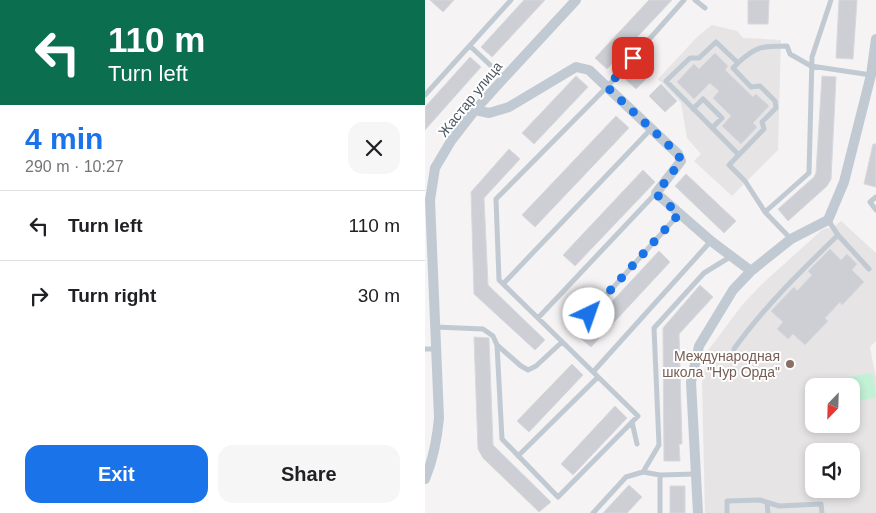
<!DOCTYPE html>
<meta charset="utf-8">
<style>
:root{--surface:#fff;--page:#f6f6f6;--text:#202124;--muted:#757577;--line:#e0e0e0;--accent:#1a73e8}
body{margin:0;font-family:Arial,sans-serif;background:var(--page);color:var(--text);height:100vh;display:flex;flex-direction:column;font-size:19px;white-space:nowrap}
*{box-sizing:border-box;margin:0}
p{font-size:16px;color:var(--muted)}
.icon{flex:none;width:28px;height:28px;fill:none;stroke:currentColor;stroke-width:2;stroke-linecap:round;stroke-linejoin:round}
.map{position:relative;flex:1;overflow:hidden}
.drawer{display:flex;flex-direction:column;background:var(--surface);width:425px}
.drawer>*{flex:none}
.hud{background:#0b6e4f;color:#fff;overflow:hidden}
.needle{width:32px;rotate:203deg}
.buttons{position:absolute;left:380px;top:378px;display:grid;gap:10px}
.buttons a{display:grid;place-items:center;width:55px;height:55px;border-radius:10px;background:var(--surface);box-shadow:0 2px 8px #0003;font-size:25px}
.pin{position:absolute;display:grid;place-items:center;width:42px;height:42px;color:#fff;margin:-21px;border-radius:10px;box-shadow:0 2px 8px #0006}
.me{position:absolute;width:55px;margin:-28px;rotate:42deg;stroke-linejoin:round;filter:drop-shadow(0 0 4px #0008)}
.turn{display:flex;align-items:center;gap:18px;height:105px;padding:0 25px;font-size:22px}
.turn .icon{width:65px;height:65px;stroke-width:2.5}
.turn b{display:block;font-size:35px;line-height:42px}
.round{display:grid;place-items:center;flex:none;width:52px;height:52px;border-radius:15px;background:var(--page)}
.headline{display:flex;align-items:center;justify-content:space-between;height:85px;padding:0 25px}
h1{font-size:30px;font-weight:600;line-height:38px;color:var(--accent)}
.primary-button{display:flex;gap:10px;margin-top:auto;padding:10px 25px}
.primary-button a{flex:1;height:58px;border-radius:15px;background:var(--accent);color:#fff;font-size:20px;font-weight:600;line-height:58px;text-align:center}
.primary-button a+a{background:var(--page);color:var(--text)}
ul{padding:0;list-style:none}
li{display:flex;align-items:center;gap:15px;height:70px;padding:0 25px;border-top:1px solid var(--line)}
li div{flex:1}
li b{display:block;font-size:19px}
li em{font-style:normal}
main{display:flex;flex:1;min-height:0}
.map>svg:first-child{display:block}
</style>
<main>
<section class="drawer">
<div class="hud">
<div class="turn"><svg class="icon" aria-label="left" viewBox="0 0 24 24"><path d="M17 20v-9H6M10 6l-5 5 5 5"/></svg><div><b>110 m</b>Turn left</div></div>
</div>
<div class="headline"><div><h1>4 min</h1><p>290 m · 10:27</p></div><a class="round"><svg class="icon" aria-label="close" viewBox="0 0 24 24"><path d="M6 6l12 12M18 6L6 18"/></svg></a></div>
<ul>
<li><svg class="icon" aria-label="left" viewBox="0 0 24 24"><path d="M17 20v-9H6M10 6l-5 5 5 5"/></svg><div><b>Turn left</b></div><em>110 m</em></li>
<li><svg class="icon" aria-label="right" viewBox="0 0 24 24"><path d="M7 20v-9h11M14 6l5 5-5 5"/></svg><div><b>Turn right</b></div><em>30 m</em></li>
</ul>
<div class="primary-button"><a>Exit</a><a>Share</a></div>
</section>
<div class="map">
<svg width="451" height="513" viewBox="0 0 451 513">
<rect width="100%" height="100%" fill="#f5f3f3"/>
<path fill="#e6e4e5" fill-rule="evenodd" d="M287,25L312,31L318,38L356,40L353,150L307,196L269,161L276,154L262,138L256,103L233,79L273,36Z
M416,221L451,253V341L445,347L451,378V513H280L277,383L284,349L318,304L337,284L397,230L402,228L406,229ZM389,386H426V424H389ZM389,451H426V489H389Z"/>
<path fill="#c3f1d5" d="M446,373L448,375L451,397L426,403V386H403L407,380Z"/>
<path fill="#cdcfd5" stroke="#d7d9de" d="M5,0H29L18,12Z
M99,0H120L67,57L56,47Z
M224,0H247L182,69L170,58Z
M323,0H344L343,24H323Z
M414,0H432L428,59L411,58Z
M290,53L303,66L300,70L328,97L331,94L344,106L328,123L332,127L316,144L297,126L306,116L288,98L294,91L285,83L269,99L252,82L269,64L274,69Z
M45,57L56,67L0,130V107Z
M216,63L227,73L211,89L200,79Z
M151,76L163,87L109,144L97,133Z
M397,76L411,77L406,179L402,186L363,221L353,209L389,177L391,173Z
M236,84L252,101L240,112L224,96Z
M191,116L204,128L110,227L97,215Z
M448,144H451V187L439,184Z
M84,149L95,159L59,198L63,285L120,340L110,350L49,294L46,192Z
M218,170L230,182L150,266L138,255Z
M261,174L311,221L299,233L250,186Z
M405,249L416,260L422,254L432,264L427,270L439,282L417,305L415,302L400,318L403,321L380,345L368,334L363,339L352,329L358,322L346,311L369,287L372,291L387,275L383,271Z
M234,251L245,262L166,347L154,337Z
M275,285L288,297L254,334L257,444H254L255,461H239L238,328Z
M49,337L64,338L68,445L126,502L114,512L58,458L53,449Z
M147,364L158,375L104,432L92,421Z
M190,406L202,418L148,475L136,464Z
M204,485L217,497L202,513H178Z
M245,486H260V513H245Z"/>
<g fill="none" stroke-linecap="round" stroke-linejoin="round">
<path stroke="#c1cad2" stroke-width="5" d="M270,0L280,8
M45,46L79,78
M313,63C331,46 337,46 362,46L365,54L386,66L446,75
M0,95L86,0
M268,109L278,99L297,118L287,128
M314,155L241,81L265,58H274L291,42L313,63L308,68L326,87L335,86L350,101L351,108L337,122L339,129L304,165L320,181L340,212L366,239
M451,197L445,202L451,210
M340,212L384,173L387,57L406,0
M403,220L413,235L444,269
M78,284L226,129
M113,318L231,193
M10,327L58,329L68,336L72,345L96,366L103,370L111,366L137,342
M151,329L254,214
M72,345L77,439L133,497L213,416L74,280L71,199L182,87L259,0
M0,349H11
M309,349C339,307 376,271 413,235
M168,372L286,241
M207,422L212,444
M93,456L173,377
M218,472L234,445L229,328L279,273L305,257
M235,475V513
M342,503L343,513
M168,513L201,477L218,472L235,475L270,474
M302,513V501L335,500L354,506L396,504L397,513"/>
<path stroke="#c1cad2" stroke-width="10" d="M50,110L64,113L84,107L151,67L164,70L253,154L256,161L231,193L286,241L326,271
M0,479C8,460 12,440 14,418L5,200L10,168L26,141L50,110L79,78L151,0
M273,513L266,382L274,346L308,290L326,271L366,239L403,220L419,182L446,75L451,39"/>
</g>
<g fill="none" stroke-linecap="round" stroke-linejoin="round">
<path stroke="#1a73e8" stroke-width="9" stroke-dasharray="0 16.2" d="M164,314L254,214L231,194L256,161L253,154L182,87L208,58"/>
</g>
<circle fill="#8d6e63" stroke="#fff" stroke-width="2" cx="365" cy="364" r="5"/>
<g text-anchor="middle" stroke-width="4" stroke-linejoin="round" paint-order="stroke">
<g font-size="14" fill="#4a5661" stroke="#fff">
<text transform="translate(45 99) rotate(-51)" y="5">Жастар улица</text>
</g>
<g font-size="14" fill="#785e54" stroke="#fff" text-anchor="end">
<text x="355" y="361">Международная<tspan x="355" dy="16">школа "Нур Орда"</tspan></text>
</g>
</g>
</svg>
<div class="buttons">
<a><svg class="needle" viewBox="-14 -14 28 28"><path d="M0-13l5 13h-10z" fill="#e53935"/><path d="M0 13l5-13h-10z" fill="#757577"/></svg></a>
<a><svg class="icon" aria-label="sound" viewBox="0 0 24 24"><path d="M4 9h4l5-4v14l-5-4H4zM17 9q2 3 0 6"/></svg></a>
</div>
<div class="pin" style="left:208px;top:58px;background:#d93025"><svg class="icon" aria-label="arrive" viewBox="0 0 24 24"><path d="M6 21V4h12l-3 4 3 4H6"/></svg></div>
<svg class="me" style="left:164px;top:314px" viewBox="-20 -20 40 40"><circle r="19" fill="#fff"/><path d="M0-13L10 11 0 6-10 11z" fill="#1a73e8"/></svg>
</div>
</main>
